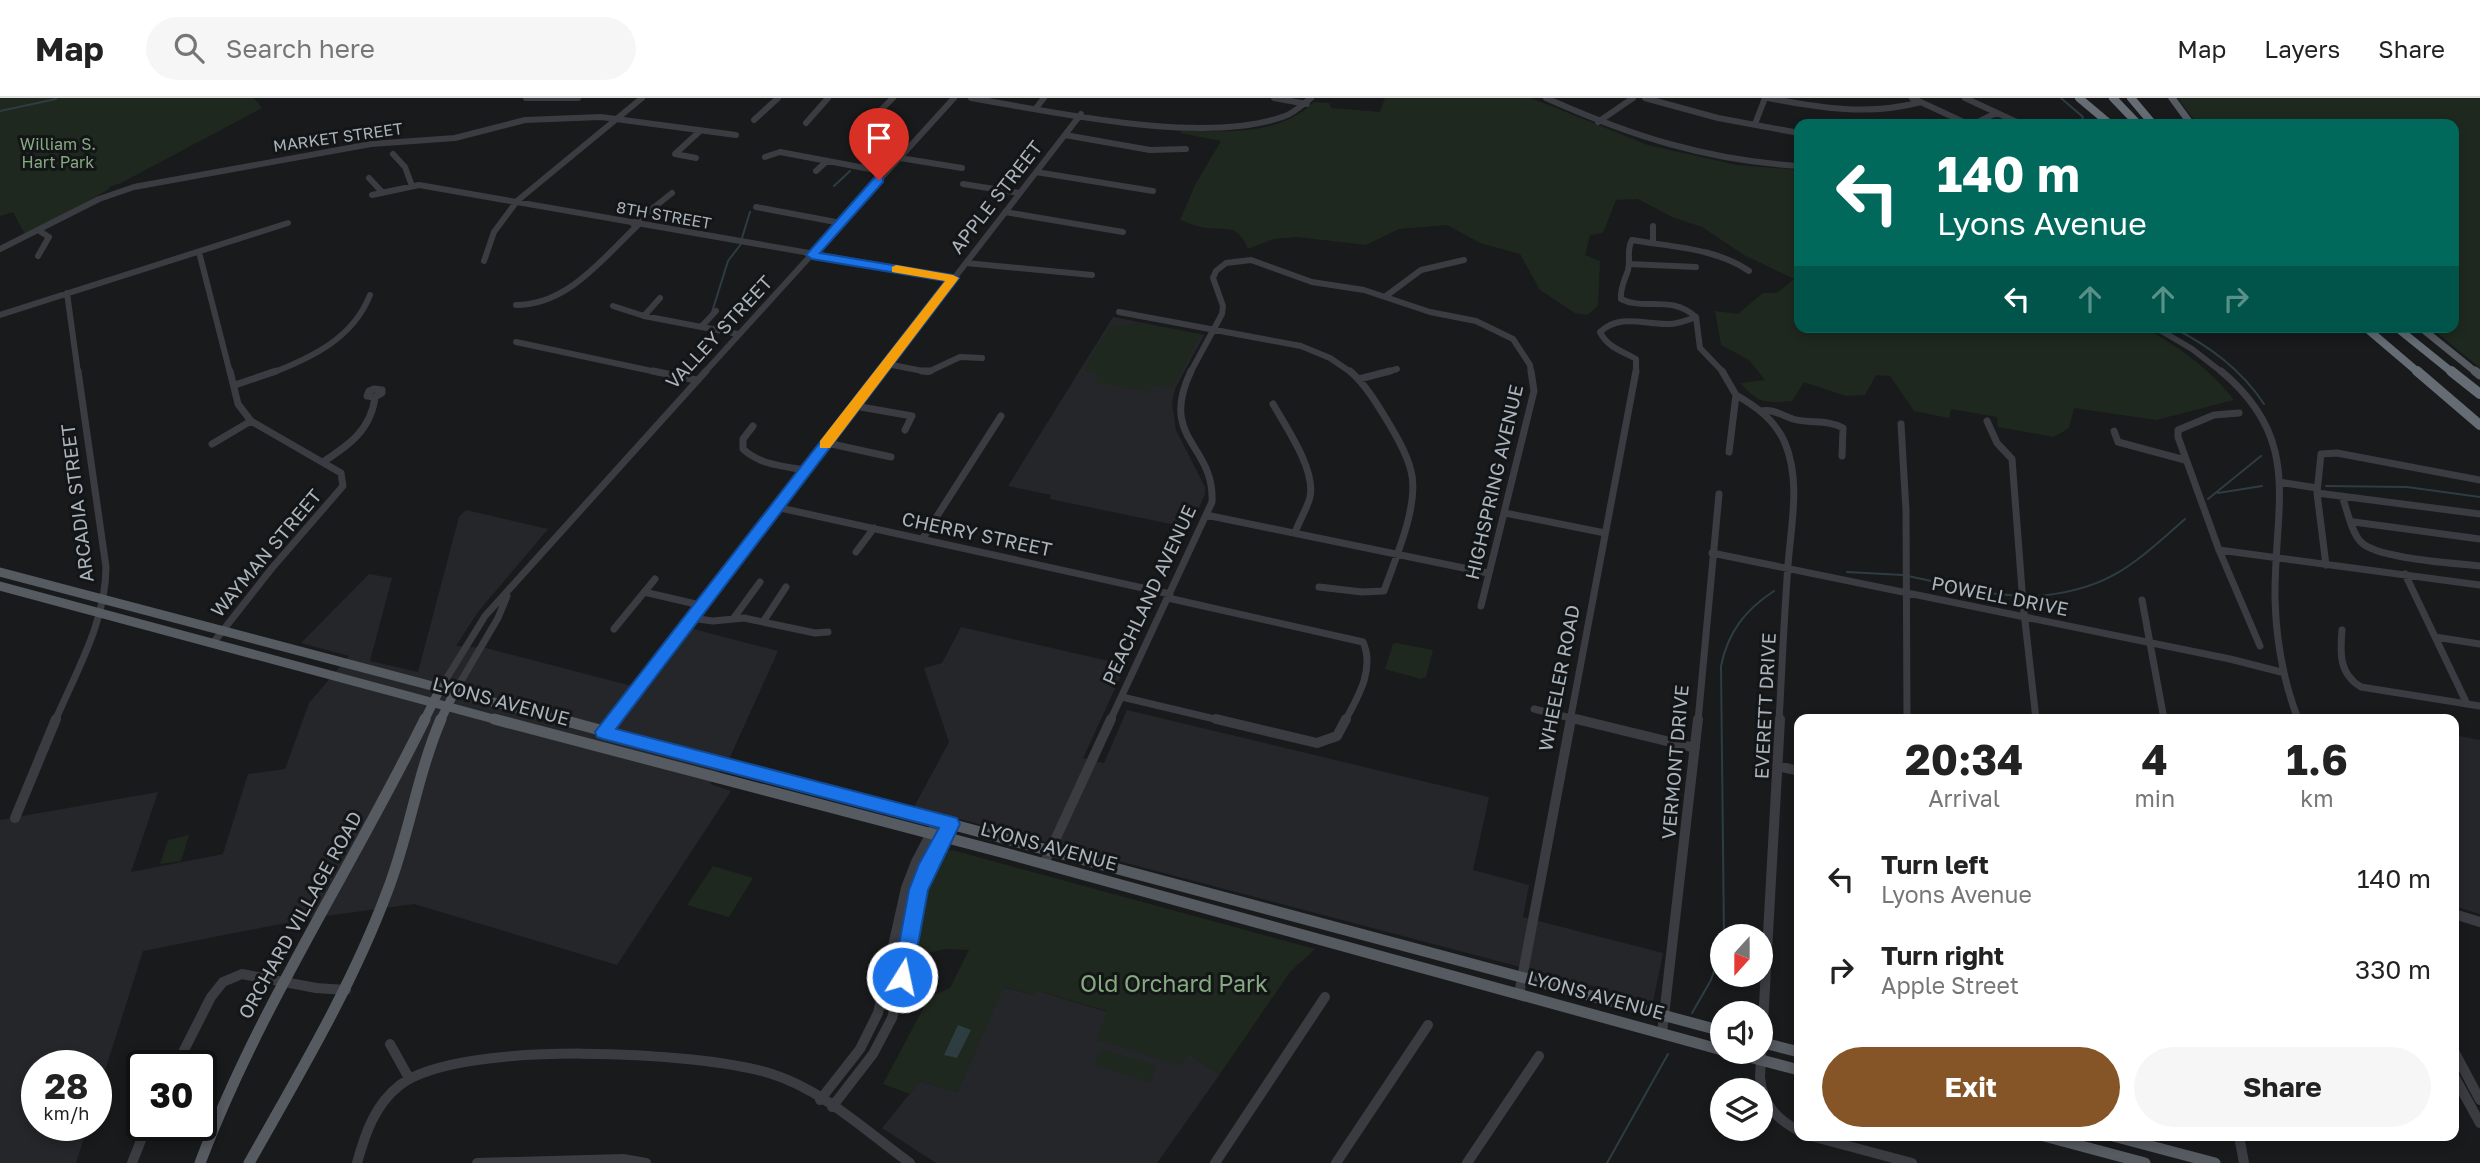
<!DOCTYPE html>
<style>
:root{--surface:#fff;--page:#f6f6f6;--text:#222;--muted:#767676;--line:#e0e0e0;--accent:#855427}
body{margin:0;font-family:"Golos Text",sans-serif;background:var(--page);color:var(--text);height:100vh;display:flex;flex-direction:column;font-size:26px;white-space:nowrap}
*{box-sizing:border-box;margin:0}
p{font-size:23px;color:var(--muted)}
.icon{flex:none;width:38px;height:38px;fill:none;stroke:currentColor;stroke-width:2;stroke-linecap:round;stroke-linejoin:round}
.map{position:relative;flex:1;overflow:hidden}
.sheet{position:absolute;left:1794px;top:616px;width:665px;height:427px;display:flex;flex-direction:column;background:var(--surface);border-radius:14px;box-shadow:0 4px 10px #0003}
.sheet>*{flex:none}
.hud{position:absolute;left:1794px;top:21px;width:665px;height:214px;border-radius:14px;box-shadow:0 4px 10px #0003;background:#00695c;color:#fff;overflow:hidden}
.needle{width:46px;rotate:201deg}
.buttons{position:absolute;left:1710px;top:826px;display:grid;gap:14px}
.buttons a{display:grid;place-items:center;width:63px;height:63px;border-radius:50%;background:var(--surface);box-shadow:0 4px 10px #0003;font-size:35px}
.speed{position:absolute;left:21px;top:952px;display:flex;gap:14px;font-size:35px;font-weight:700;text-align:center}
.speed>*{display:grid;place-content:center;width:91px;height:91px;border-radius:50%;background:var(--surface);box-shadow:0 4px 10px #0003;line-height:1}
.speed small{font-size:18px;font-weight:400}
.speed .limit{border:4px solid #111;border-radius:10px;background:#fff;color:#111}
.pin{position:absolute;display:grid;place-items:center;width:60px;height:60px;color:#fff;margin:-72px -30px;border-radius:50% 50% 50% 0;rotate:-45deg;box-shadow:0 0 7px #0007}
.pin .icon{rotate:45deg}
.me{position:absolute;width:77px;margin:-38px;rotate:10deg;stroke-linejoin:round;filter:drop-shadow(0 0 5px #0008)}
.turn{display:flex;align-items:center;gap:24px;height:147px;padding:0 28px;font-size:32px}
.turn .icon{width:91px;height:91px;stroke-width:2.5}
.turn b{display:block;font-size:49px;line-height:60px}
.lanes{display:flex;align-items:center;height:66px;padding:0 28px;background:#0003;justify-content:center;gap:35px;direction:ltr}
.lanes .off{opacity:.35}
.eta{display:flex;justify-content:space-evenly;align-items:center;height:119px;text-align:center}
.eta b{font-size:42px;font-weight:700;line-height:49px}
.action{display:flex;gap:14px;margin-top:auto;padding:14px 28px}
.action a{flex:1;height:80px;border-radius:42px;background:var(--accent);color:#fff;font-size:28px;font-weight:700;line-height:80px;text-align:center}
.action a+a{background:var(--page);color:var(--text)}
ul{padding:0;list-style:none}
li{display:flex;align-items:center;gap:21px;height:91px;padding:0 28px}
li div{flex:1}
li b{display:block;font-size:26px}
li em{font-style:normal}
header{display:flex;align-items:center;gap:42px;box-sizing:border-box;height:98px;padding:0 35px;background:var(--surface);border-bottom:2px solid var(--line)}
header strong{font-size:33px}
nav{display:flex;gap:38px;margin-inline-start:auto;font-size:24px}
.search{width:490px;height:63px;background:var(--page);display:flex;align-items:center;gap:18px;box-sizing:border-box;padding:0 24px;border-radius:38px;color:var(--muted);font-size:26px}
.map>svg:first-child{display:block}
</style>
<header>
<strong>Map</strong>
<div class="search"><svg class="icon" aria-label="search" viewBox="0 0 24 24"><circle cx="10" cy="10" r="6"/><path d="M15 15l6 6"/></svg>Search here</div>
<nav><a>Map</a><a>Layers</a><a>Share</a></nav>
</header>
<div class="map">
<svg width="2480" height="1065" viewBox="0 0 2480 1065">
<rect width="100%" height="100%" fill="#191a1c"/>
<path fill="#252629" d="M1113,219L1204,237L1175,291L1172,305L1176,332L1205,389V396L1190,430L1050,401L1051,397L1008,388Z
M466,412L548,431L478,514L456,548L486,550L647,592L693,531L778,553L730,659L710,686L731,693L617,867L414,806L311,820L143,853L96,1001V968H37V1027H88L76,1065H0V722L158,694L131,774L223,756L248,676L285,671L309,605L349,558L301,545L369,476L392,480L370,563L418,574L459,419Z
M961,529L1126,567L1083,660L1104,665L1127,612L1489,699L1473,772L1529,787L1523,819L1663,855L1653,904L914,709L949,644L924,570L942,565Z
M2454,637L2480,642V816L2454,808Z
M1003,889L1033,897L1035,892L1108,914L1098,941L1189,956L1220,976L1157,1065H936L882,1030L920,983L957,994Z"/>
<path fill="#1f281e" d="M0,0H254L262,10L121,85L109,89V91L29,137L25,136L13,114L0,118Z
M1385,0H1531L1648,47L1737,67L1799,72V229H2143C2178,248 2209,270 2234,302L2156,322L2074,310L2069,330L2054,339L1998,329L1997,319L1951,311L1949,320L1914,313L1890,278L1876,277L1865,297L1846,298L1804,284L1792,303C1764,305 1760,306 1740,285L1765,282L1749,262L1721,247L1715,213L1738,216L1763,195H1777L1794,181L1744,157L1702,129L1672,119L1638,101L1616,102L1603,135L1590,137L1585,157L1600,163L1598,208L1587,217L1575,215L1540,192L1520,156L1480,145L1447,127L1399,131L1366,147L1297,139L1273,141L1248,151C1237,123 1224,134 1201,129C1194,128 1187,124 1180,122L1195,87L1221,43L1180,35L1182,32C1227,34 1279,38 1314,4L1329,5L1331,10L1380,14Z
M2178,0H2480V270L2430,229H2454V26H2197Z
M1139,225L1201,236L1172,290L1153,287L1149,294L1095,284L1099,275L1083,272L1109,230Z
M1396,545L1433,552L1426,579L1421,581L1385,571L1393,546Z
M189,737L181,763L160,766L168,742Z
M952,752L1315,851L1290,874L1220,976L1189,956L1180,967L1097,942L1107,913L1035,892L1033,897L1004,889L957,994L920,983L910,996L883,986L925,907L930,899L950,890L969,852L946,851L915,858L926,792L942,755Z
M713,768L753,780L729,819L687,807Z
M1101,951L1157,968L1150,984L1095,967Z"/>
<path fill="#2d3d42" d="M958,927L971,932L957,960L944,957Z"/>
<g fill="none" stroke-linecap="round" stroke-linejoin="round">
<path stroke="#2d3d42" stroke-width="2" d="M2061,0L2083,19L2080,26
M0,13L56,1
M834,88L850,73
M742,140L750,114
M712,214L728,163L741,146
M2172,229C2209,248 2241,271 2264,306
M2326,388L2407,389L2480,399
M2218,395L2262,388
M2208,401L2261,358
M1847,474L1903,477
M1908,478L1987,495L2020,498
M2025,499C2103,495 2129,471 2185,421
M1724,838L1721,568C1728,534 1745,512 1774,493
M1692,915L1711,882L1722,850
M1607,1065L1668,956"/>
<path stroke="#3a3c41" stroke-width="6" d="M526,0H578
M971,0C1054,14 1206,48 1285,18C1294,15 1303,6 1311,0
M1274,0L1307,6
M1546,0C1631,38 1706,62 1799,68
M1645,0L1718,20L1799,35
M1768,0C1820,10 1869,18 1921,4
M1912,0L1968,26
M1965,0L2021,26
M1036,10L1044,0
M879,14L893,0
M754,22L778,0
M1598,24L1633,0
M806,25L828,0
M1755,26L1765,0
M1974,26L1996,15
M1065,37L1150,52L1186,51
M393,56L405,69L412,88
M765,59L780,54L886,74
M696,60L675,56L700,33
M900,60L962,70
M816,73L827,63
M1036,74L1153,93
M369,80L382,94
M963,86L1020,95
M372,97L419,87L953,180
M756,109L841,125
M1005,114L1123,134
M633,126L672,95
M1653,128V144
M0,151L99,101L134,89L371,46L455,40L525,22L601,19L736,37
M199,154L230,275
M38,158L49,139L41,134
M484,163L494,134L517,103L642,0
M966,165L1092,177
M1630,166L1696,169
M67,195L78,275
M1386,198L1421,172L1464,162
M516,207C568,207 603,160 638,127
M613,208L644,218L738,236
M1119,214L1301,248L1330,260L1352,275
M0,217L288,125
M644,218L660,200
M701,229L716,213
M2155,229L2192,251L2223,275
M516,244L661,275
M887,266L928,274L960,259L982,260
M272,275C313,259 353,240 370,197
M704,275L954,0
M881,275L1081,16
M1190,275L1222,216L1223,208L1213,180L1216,173L1226,165L1251,162L1312,184L1364,192L1430,214L1476,223L1513,241L1530,267L1531,275
M1383,275L1397,271
M1636,275V261C1622,253 1607,249 1600,234C1620,215 1645,227 1669,226C1679,226 1687,222 1696,219
M1724,275L1700,250L1696,219C1670,196 1644,213 1621,201C1620,189 1625,182 1628,172C1631,161 1626,152 1632,142C1671,149 1716,150 1749,173"/>
<path stroke="#3a3c41" stroke-width="7" d="M653,273L696,282
M922,273H930
M1722,273L1736,297L1729,354
M2221,273C2304,342 2274,407 2275,500C2276,543 2283,582 2298,621
M1359,281L1390,273
M235,287L276,273
M374,291L382,292V295L375,299L367,298L369,293Z
M1736,297C1757,309 1775,322 1785,345C1801,384 1791,426 1788,467C1784,519 1782,571 1779,623
M1273,306C1286,329 1316,372 1310,399C1307,411 1299,423 1295,435
M855,308L912,318L905,332
M1761,313C1774,311 1781,317 1793,321C1810,326 1827,321 1843,330L1842,358
M2239,315L2214,317L2178,332V339L2219,452L2260,548
M1987,323L1997,345L2012,361L2023,505L2036,621
M1901,326L1906,413L1907,621
M753,328L743,341V351C760,367 783,368 805,372
M2114,333L2118,344L2185,362
M827,345L891,359
M212,346L251,323
M323,364C349,347 371,332 375,299
M2279,384L2317,390
M2317,395L2480,416
M2342,398C2347,411 2351,434 2361,444C2377,461 2456,465 2480,468
M776,409L1170,496
M1505,415L1605,435
M1206,417L1488,475
M2354,424L2480,441
M923,440L1001,318
M2219,452L2480,487
M856,454L874,430
M1712,455L2230,561L2281,574
M2326,467L2317,395L2321,356L2337,355L2480,382
M2405,476L2467,606
M1319,489L1362,494L1384,493C1395,461 1420,406 1411,373C1407,356 1397,339 1388,324C1377,306 1366,287 1350,273
M644,494L700,507
M1168,500L1363,544C1375,571 1358,599 1345,623
M2142,502L2164,621
M1481,508L1534,293L1531,273
M690,520L713,523L744,520L815,535L828,534
M733,521L760,484
M763,524L786,489
M614,531L655,481
M2342,532C2340,555 2339,576 2361,589L2480,608
M2435,539L2480,546
M213,545L272,470L343,388L341,375L251,323L238,306L230,273
M440,591L485,518L706,273
M454,595L498,520L507,498
M1122,599L1223,623
M1534,611L1583,623
M55,623C76,574 106,523 106,469L78,273
M612,623L882,273
M1110,623L1212,404C1215,346 1158,342 1191,273
M1570,623L1636,273
M1698,623L1719,396"/>
<path stroke="#3a3c41" stroke-width="10" d="M1216,621L1317,645L1337,638L1346,621
M1576,621L1695,650
M1780,621L1760,979C1762,1005 1776,1021 1799,1033
M603,634L613,621
M1778,668L1799,673
M15,720L56,621
M1044,766L1111,621
M2454,816L2480,824
M1519,896L1571,621
M1662,935L1698,621
M390,946L409,980
M2454,953L2480,1002
M176,968L211,899L223,884L242,876L316,890L346,892
M2454,978L2480,1025
M820,1002L860,951L878,915L906,790L916,764L938,722
M832,1009L873,956L892,920L901,889L921,784L951,725
M1811,1038L1912,1065
M2239,1038L2244,1065
M132,1065L147,1027
M357,1065C365,1036 375,1006 400,987C460,941 700,953 772,976C823,992 867,1034 910,1065
M477,1065L623,1061L646,1065
M1215,1065L1325,899
M1336,1065L1428,927
M1467,1065L1539,958"/>
<path stroke="#565a61" stroke-width="7" d="M2172,0L2191,26
M2420,229L2477,275"/>
<path stroke="#565a61" stroke-width="9" d="M2475,273L2480,277
M0,474L565,623
M0,488L501,623
M424,623L440,591
M440,623L454,595"/>
<path stroke="#565a61" stroke-width="11" d="M494,621L1001,754L1722,952
M559,621L1722,933
M1760,944L1799,954
M1730,954L1799,972
M2044,1038L2145,1065
M2113,1038L2215,1065
M200,1065C259,909 352,770 425,621
M249,1065C299,976 351,890 387,794C409,738 417,677 441,621"/>
<path stroke="#656c73" stroke-width="8" d="M2079,0L2110,26
M2113,0L2138,26
M2131,0L2153,26
M2365,229L2419,275
M2396,229L2453,275"/>
<path stroke="#656c73" stroke-width="10" d="M2417,273L2480,327
M2451,273L2480,296"/>
</g>
<path fill="#1a73e8" stroke="#114b97" stroke-width="2" d="M879,78L883,79V84L820,155L953,177L959,180L616,631L957,720L960,726L928,792L912,879L909,885L902,888L896,885L893,879L909,792L919,766L939,730L603,641L597,639L595,634L945,183L812,161L806,157L875,79Z"/>
<path fill="#f59e0b" d="M896,167L953,177L959,180L830,350H820V343L945,183L892,174V169Z"/>
<g text-anchor="middle" stroke-width="6" stroke-linejoin="round" paint-order="stroke">
<g font-size="16" fill="#aab4bd" stroke="#141517">
<text transform="translate(338 39) rotate(-8)" y="6">MARKET STREET</text>
<text transform="translate(664 117) rotate(10)" y="6">8TH STREET</text>
</g>
<g font-size="16" fill="#85a980" stroke="#141517">
<text x="58" y="52">William S.<tspan x="58" dy="18">Hart Park</tspan></text>
</g>
<g font-size="19" fill="#aab4bd" stroke="#141517">
<text transform="translate(996 99) rotate(-52)" y="7">APPLE STREET</text>
<text transform="translate(719 234) rotate(-47)" y="7">VALLEY STREET</text>
<text transform="translate(1494 384) rotate(-77)" y="7">HIGHSPRING AVENUE</text>
<text transform="translate(77 405) rotate(-97)" y="7">ARCADIA STREET</text>
<text transform="translate(977 436) rotate(12)" y="7">CHERRY STREET</text>
<text transform="translate(266 455) rotate(-50)" y="7">WAYMAN STREET</text>
<text transform="translate(1149 497) rotate(-65)" y="7">PEACHLAND AVENUE</text>
<text transform="translate(2000 498) rotate(11)" y="7">POWELL DRIVE</text>
<text transform="translate(1559 580) rotate(-79)" y="7">WHEELER ROAD</text>
<text transform="translate(501 603) rotate(15)" y="7">LYONS AVENUE</text>
<text transform="translate(1765 608) rotate(-87)" y="7">EVERETT DRIVE</text>
<text transform="translate(1675 664) rotate(-85)" y="7">VERMONT DRIVE</text>
<text transform="translate(1049 748) rotate(15)" y="7">LYONS AVENUE</text>
<text transform="translate(300 817) rotate(-61)" y="7">ORCHARD VILLAGE ROAD</text>
<text transform="translate(1596 897) rotate(15)" y="7">LYONS AVENUE</text>
</g>
<g font-size="23" fill="#85a980" stroke="#141517">
<text x="1174" y="894">Old Orchard Park</text>
</g>
</g>
</svg>
<div class="buttons">
<a><svg class="needle" viewBox="-14 -14 28 28"><path d="M0-13l5 13h-10z" fill="#e53935"/><path d="M0 13l5-13h-10z" fill="#767676"/></svg></a>
<a><svg class="icon" aria-label="sound" viewBox="0 0 24 24"><path d="M4 9h4l5-4v14l-5-4H4zM17 9q2 3 0 6"/></svg></a>
<a><svg class="icon" aria-label="layers" viewBox="0 0 24 24"><path d="M12 4l9 5-9 5-9-5zM3 14l9 5 9-5"/></svg></a>
</div>
<div class="speed"><div>28<small>km/h</small></div><div class="limit">30</div></div>
<div class="pin" style="left:879px;top:82px;background:#d93025"><svg class="icon" aria-label="arrive" viewBox="0 0 24 24"><path d="M6 21V4h12l-3 4 3 4H6"/></svg></div>
<svg class="me" style="left:902px;top:879px" viewBox="-20 -20 40 40"><circle r="17" fill="#1a73e8" stroke="#fff" stroke-width="3"/><path d="M0-11L8 9 0 5-8 9z" fill="#fff"/></svg>
<div class="hud">
<div class="turn"><svg class="icon" aria-label="left" viewBox="0 0 24 24"><path d="M17 20v-9H6M10 6l-5 5 5 5"/></svg><div><b>140 m</b>Lyons Avenue</div></div>
<div class="lanes"><svg class="icon" aria-label="left" viewBox="0 0 24 24"><path d="M17 20v-9H6M10 6l-5 5 5 5"/></svg><svg class="icon off" aria-label="ahead" viewBox="0 0 24 24"><path d="M12 20V5M6 11l6-6 6 6"/></svg><svg class="icon off" aria-label="ahead" viewBox="0 0 24 24"><path d="M12 20V5M6 11l6-6 6 6"/></svg><svg class="icon off" aria-label="right" viewBox="0 0 24 24"><path d="M7 20v-9h11M14 6l5 5-5 5"/></svg></div>
</div>
<section class="sheet">
<div class="eta">
<div><b>20:34</b><p>Arrival</p></div>
<div><b>4</b><p>min</p></div>
<div><b>1.6</b><p>km</p></div>
</div>
<ul>
<li><svg class="icon" aria-label="left" viewBox="0 0 24 24"><path d="M17 20v-9H6M10 6l-5 5 5 5"/></svg><div><b>Turn left</b><p>Lyons Avenue</p></div><em>140 m</em></li>
<li><svg class="icon" aria-label="right" viewBox="0 0 24 24"><path d="M7 20v-9h11M14 6l5 5-5 5"/></svg><div><b>Turn right</b><p>Apple Street</p></div><em>330 m</em></li>
</ul>
<div class="action"><a>Exit</a><a>Share</a></div>
</section>
</div>
